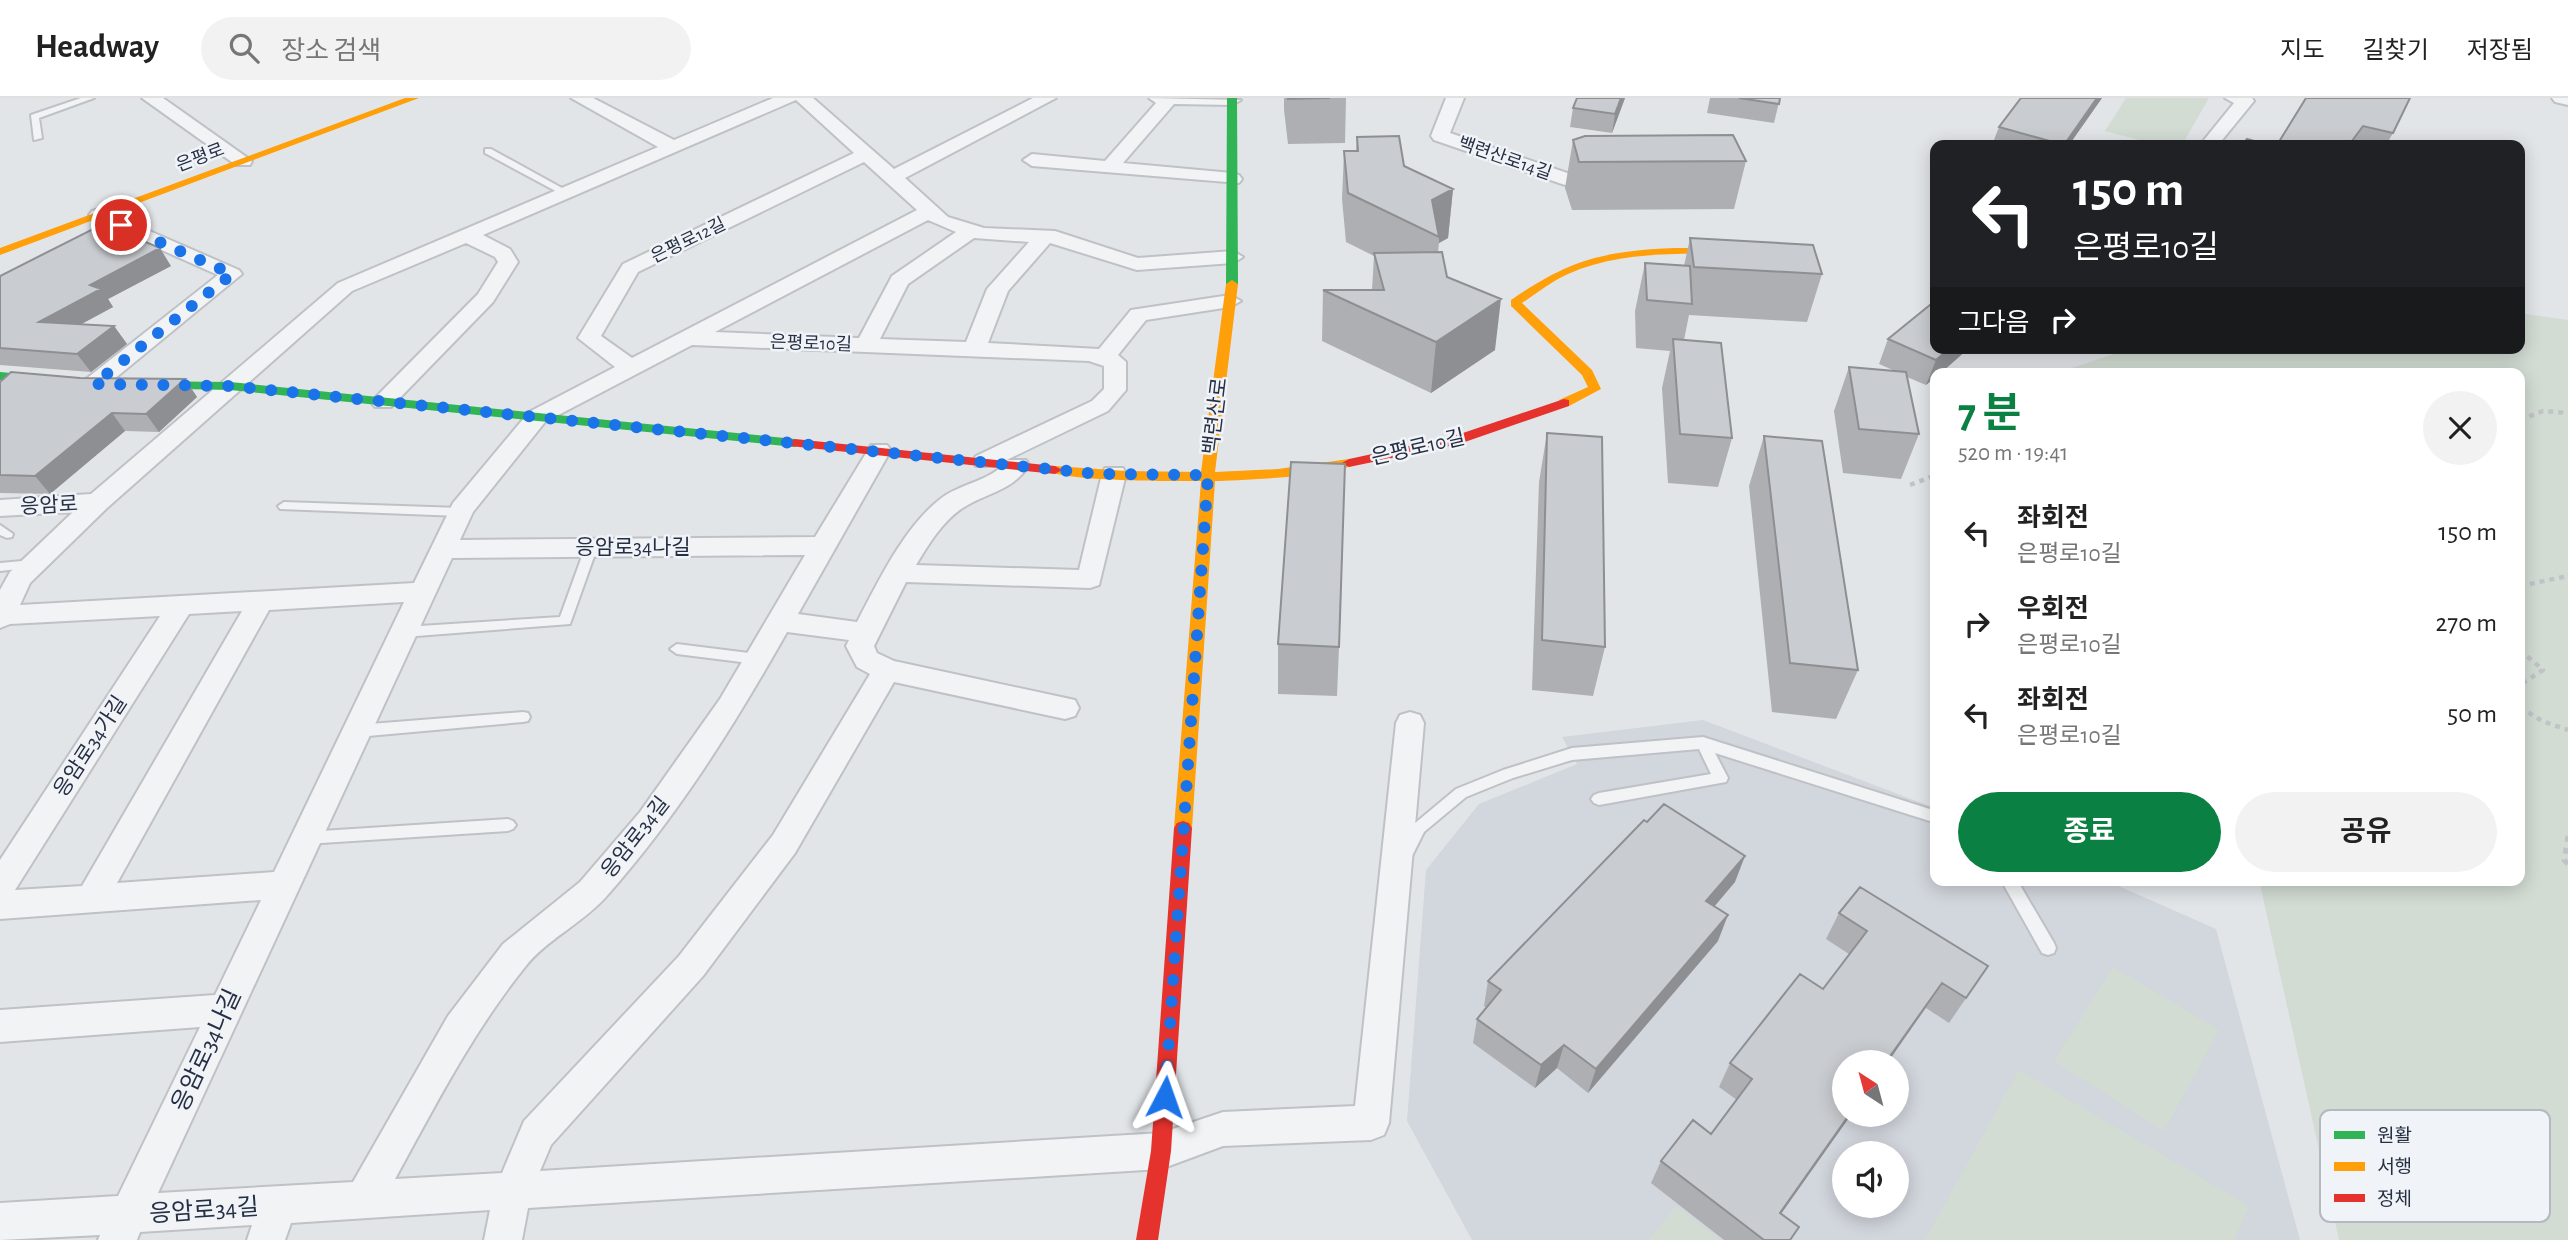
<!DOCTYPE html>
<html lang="ko">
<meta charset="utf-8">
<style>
:root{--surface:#fff;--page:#f2f2f2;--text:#222;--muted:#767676;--line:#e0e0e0;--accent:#0b8043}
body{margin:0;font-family:"Alegreya Sans","Noto Sans KR",sans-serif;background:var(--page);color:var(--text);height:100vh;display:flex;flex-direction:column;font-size:26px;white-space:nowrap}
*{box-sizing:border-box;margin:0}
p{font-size:23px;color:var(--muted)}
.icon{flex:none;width:38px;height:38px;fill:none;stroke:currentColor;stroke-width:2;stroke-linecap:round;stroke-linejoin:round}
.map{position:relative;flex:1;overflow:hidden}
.drawer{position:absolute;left:1930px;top:270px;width:595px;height:518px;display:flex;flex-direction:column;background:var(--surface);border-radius:14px;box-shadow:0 4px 18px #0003}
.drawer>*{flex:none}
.banner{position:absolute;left:1930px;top:42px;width:595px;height:214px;border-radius:14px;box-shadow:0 4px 18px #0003;background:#202124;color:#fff;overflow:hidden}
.needle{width:46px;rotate:324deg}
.fabs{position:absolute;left:1832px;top:952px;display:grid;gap:14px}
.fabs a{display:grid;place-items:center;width:77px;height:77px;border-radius:50%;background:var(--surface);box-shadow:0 4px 18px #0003;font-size:35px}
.pin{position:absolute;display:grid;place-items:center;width:60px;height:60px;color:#fff;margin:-30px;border:4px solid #fff;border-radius:50%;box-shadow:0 2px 7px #0007}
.me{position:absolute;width:77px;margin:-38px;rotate:4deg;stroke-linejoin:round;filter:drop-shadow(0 0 5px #0008)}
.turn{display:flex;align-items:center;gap:24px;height:147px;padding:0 28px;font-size:32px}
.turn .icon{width:91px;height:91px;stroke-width:2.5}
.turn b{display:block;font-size:49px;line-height:60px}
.then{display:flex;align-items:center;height:66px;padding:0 28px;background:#0003;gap:14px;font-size:26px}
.round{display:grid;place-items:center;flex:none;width:74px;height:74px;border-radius:37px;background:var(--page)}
.summary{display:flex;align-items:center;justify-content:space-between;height:119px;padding:0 28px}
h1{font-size:42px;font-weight:700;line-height:52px;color:var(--accent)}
.button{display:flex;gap:14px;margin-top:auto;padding:14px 28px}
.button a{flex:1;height:80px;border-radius:42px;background:var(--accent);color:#fff;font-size:28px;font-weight:700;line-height:80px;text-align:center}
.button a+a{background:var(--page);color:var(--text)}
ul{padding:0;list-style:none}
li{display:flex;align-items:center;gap:21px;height:91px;padding:0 28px}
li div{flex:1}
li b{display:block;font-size:26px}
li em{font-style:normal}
header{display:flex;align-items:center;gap:42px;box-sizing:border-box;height:98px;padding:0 35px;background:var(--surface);border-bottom:2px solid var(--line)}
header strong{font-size:33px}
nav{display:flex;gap:38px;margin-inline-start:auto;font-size:24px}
.search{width:490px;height:63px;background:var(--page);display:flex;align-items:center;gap:18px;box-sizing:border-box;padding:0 24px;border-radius:38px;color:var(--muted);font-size:26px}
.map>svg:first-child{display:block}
</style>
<header>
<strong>Headway</strong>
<div class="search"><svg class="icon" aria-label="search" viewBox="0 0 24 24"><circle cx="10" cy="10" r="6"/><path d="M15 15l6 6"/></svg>장소 검색</div>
<nav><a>지도</a><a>길찾기</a><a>저장됨</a></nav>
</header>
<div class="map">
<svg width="2568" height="1142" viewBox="0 0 2568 1142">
<rect width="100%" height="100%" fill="#e2e5e8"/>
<path fill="#d2d6dd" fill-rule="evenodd" d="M1703,622L1935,710L1936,782H2105L2216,831L2300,1142H1472L1407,1023L1426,772L1479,706L1577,666L1562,639ZM1844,964H1897V1017H1844ZM1844,1055H1897V1108H1844Z"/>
<path fill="#d2dcd3" d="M2126,0H2209L2182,47H2158L2105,33Z
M2520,215L2568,222V1142H2339L2259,782H2520V275H2057L2131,250H2520Z
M2113,869L2219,932L2164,1033L2054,963Z
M2019,972L2249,1108L2234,1142H1925Z
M1676,1108L1720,1142H1649Z"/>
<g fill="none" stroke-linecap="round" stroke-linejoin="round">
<defs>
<path id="lane" d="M81,0H94L39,20L42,40L34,42L31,17Z
M485,51H491L571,95L563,97L485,55Z
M284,404L460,410L466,414L460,418L280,411L278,408Z
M0,427L13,436L12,439L7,440L0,437Z
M591,446L597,450L570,526L404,539L397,534L404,529L560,519L585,450Z
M33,462L40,466L38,469L0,473V465Z
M677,546L757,556L764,561L757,566L677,556L670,551Z
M523,614L528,615L530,619L528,623L523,624L357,639L352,637L350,633L352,629L357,627Z
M1703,639L1936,713V725L1715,655L1728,680L1726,684L1599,707L1594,705L1591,701L1594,697L1599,695L1711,676L1699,651L1572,662L1513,680L1466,699L1424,734L1412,758L1406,759L1400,758L1398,753L1414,726L1456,691L1503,672L1572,650Z
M508,721L513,723L516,727L513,731L508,733L306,746L301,744L298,740L301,736L306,734Z
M2001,782H2017L2054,845L2056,850L2054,855L2048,857L2042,855Z"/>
<path id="street" d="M142,0H163L252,63L250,67H236Z
M571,0H593L674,42L773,0H813L894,71L1033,0H1056L905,80L948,119L984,130L1055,133L1138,160L1233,153L1243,159L1233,165L1137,172L1050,145L1008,193L988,245L1099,251L1131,212L1230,197L1241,203L1230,209L1146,222L1118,257L1126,264V292L1108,313L994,368H976L973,363L976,358L1092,303L1104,291V268L1089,263L692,247L545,324L473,414L460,442L815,439L871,347H887L891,352L798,516L857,524C878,484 903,431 939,402C961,384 989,385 1008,362H1026L1029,367C1012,394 986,394 961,411C942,424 928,447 916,467L1079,472L1102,376L1105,370H1123L1126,376L1099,487L1090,490L906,484L874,548L877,555L894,563L1075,602L1079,610L1075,618L1065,621L894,584L795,755L703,878L551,1047L540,1073L1161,1035L1223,1014L1355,1008L1396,625L1400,617L1410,614L1420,617L1424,625L1389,1025L1384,1037L1371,1042L1223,1048L1161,1071L528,1110L522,1142H484L490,1112L291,1125L285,1142H247L252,1127L140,1134L137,1142H98L100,1137L0,1142V1105L118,1098L200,929L0,944V912L215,897L261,802L0,821V762L160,518L10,526L0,530V492L10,474L73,414L0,418V402L91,396L338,185L658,49ZM796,2L854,55L623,166L578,240L615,269L529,314L453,405L414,485L20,507L30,485L107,410L352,193L466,145L495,159L498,164L478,196L371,304L375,309H391L493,204L518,164L510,151L483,137ZM864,64L917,112L632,260L601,238L638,174ZM928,122L956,134L892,178L859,240L715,234ZM974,140L1029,144L987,191L966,244L880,241L908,186ZM805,457L720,601L640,714L580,784L503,846L448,918L353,1084L158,1095L452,460ZM404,504L274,774L117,785L269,512ZM242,513L82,788L15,792L189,516ZM787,534L849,542L846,548L857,569L870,576L773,737L679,858L524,1023L502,1075L395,1081C435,1008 472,935 525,869C546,842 581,826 605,800C677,719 734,628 787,534Z
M1149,0L1241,2L1232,7L1174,6L1123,65L1232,75L1239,77L1242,81L1239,85L1032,68L1023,62L1032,56L1105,63L1156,5Z
M1446,0H1464L1450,35L1576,78L1579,82L1569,88L1562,86L1434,42L1431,38Z
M2225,0H2252L2254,3L2218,47H2200L2234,5Z
M2552,0H2568V7L2555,4Z
M99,111L239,172L242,176L102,291L94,293L83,286L86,281L218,177L92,121L89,117L92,113Z"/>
</defs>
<use href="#lane" stroke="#bfc1c6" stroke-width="4"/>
<use href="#street" stroke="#bfc1c6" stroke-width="4"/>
<path stroke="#c1c3c8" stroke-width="4.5" stroke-dasharray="5 5" stroke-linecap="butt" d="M2520,322L2543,313L2568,315
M1910,387L1936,377
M2520,488L2568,478
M2520,552L2543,572L2520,587
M2520,609L2542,623L2568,632"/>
<path stroke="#c1c3c8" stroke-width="5" stroke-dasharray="6 6" stroke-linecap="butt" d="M2568,738L2564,762L2568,766"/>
<use href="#lane" fill="#f2f3f4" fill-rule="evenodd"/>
<use href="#street" fill="#f2f3f4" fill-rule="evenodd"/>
<path fill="#30b455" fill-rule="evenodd" d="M1227,0H1237L1238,186L1232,190L1226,186Z
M0,274L57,279L63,283L57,287L0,282Z
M138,283L230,284L795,341L802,345L795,349L230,292L133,290L132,287Z"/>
<path fill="#ff9f0a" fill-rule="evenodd" d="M405,0H419L0,157V150Z
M1674,150H1741L1747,153L1741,156C1683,156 1622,152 1568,176C1552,183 1537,195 1522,205L1592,272L1601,291L1569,308H1559V302L1588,289L1582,277L1511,208V202C1569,162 1603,153 1674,150Z
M1232,182L1238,186L1215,374L1278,371L1349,361L1356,365C1340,379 1240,382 1215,383L1192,730L1189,735L1183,737L1177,735L1174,730L1201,383C1176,383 1061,384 1048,372L1055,368L1126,373L1201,374L1226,186Z"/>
<path fill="#e5322d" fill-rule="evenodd" d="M1564,301L1569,302V308L1459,346L1349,369L1342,365L1349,361L1451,339Z
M795,341L1055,368L1062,372L1055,376L790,348L788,345Z
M1183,723L1189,725L1192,730L1171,1053L1158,1142H1136L1151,1053L1174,730L1177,725Z"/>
</g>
<path fill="#adafb3" d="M1284,0H1346L1345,45L1288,46L1284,12Z
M1577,0H1625L1612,35L1570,29L1573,10Z
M1710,0H1780L1774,25L1707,15Z
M2102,0L2069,47H1992L1999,29Z
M2306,0L2393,35L2386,47H2277Z
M1357,39L1404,68L1453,91L1448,140L1439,145L1438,154L1447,179L1495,252L1431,295L1322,243L1323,192H1372L1374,158L1346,144L1342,101L1344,53H1356Z
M1573,42L1746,63L1734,111L1572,112L1565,90Z
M1690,140L1822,176L1807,224L1689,217L1684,242L1732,340L1718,389L1668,385L1662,290L1670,253L1636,250L1635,213L1645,165L1684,168Z
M171,168L108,201L113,209L81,226L114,228L127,246L91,274L0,267V178Z
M1888,241L1936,250H1969L1926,287L1907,279L1919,336L1901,381L1843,375L1834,313L1849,269L1895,273L1879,266Z
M80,280L185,281L197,299L159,334L125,333L50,396L0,395V284Z
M1547,335L1605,549L1593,598L1532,592L1539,384Z
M1764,338L1858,572L1836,621L1772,614L1749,388Z
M1936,405V433L1931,415Z
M1278,546L1339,549L1337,598L1278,596Z
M1735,784L1714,808L1718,843L1588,995L1557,970L1535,990L1473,945L1477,921L1487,910L1484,908L1488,883Z
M1839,815L1988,868L1949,925L1926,910L1781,1116L1790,1142H1724L1651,1085L1661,1063L1711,1036L1737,1002L1719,989L1730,965L1823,891L1849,856L1826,841Z"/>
<path fill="#8d8f92" d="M1621,0H1625L1612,35L1615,16Z
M2097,0H2102L2069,47H2064Z
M1453,91L1448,140L1439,145V139L1432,102Z
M160,150L171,168L108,201L113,209L52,242L39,224L90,187Z
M1501,201L1495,252L1431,295L1436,244Z
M114,228L127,246L91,274L77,256Z
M1950,250H1969L1941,275H1936V279L1926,287L1936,262Z
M185,281L197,299L159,334L146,316Z
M112,315L125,333L50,396L35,378Z
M1745,758L1735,784L1697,829L1706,803Z
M1728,817L1718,843L1588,995L1596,971Z
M1942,885L1888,964H1886Z
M1564,947L1557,970L1535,990L1541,967Z
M1849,1017H1851L1766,1137L1780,1115Z"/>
<path fill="#c9ccd0" stroke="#8d8f92" stroke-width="2" d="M1288,0H1330L1288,1Z
M1577,0H1621L1615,16L1573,10Z
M1739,0H1780L1779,6Z
M2021,0H2097L2064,47L1999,29Z
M2306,0H2410L2393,35L2363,28L2349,47H2277Z
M1733,37L1746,63L1579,64L1573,42L1585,38Z
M1399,38L1404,68L1453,91L1432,102L1439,139L1348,95L1344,53H1358L1357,39Z
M2247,41L2268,47H2242Z
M103,126L160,150L90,187L101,191L39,224L114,228L77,256L0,250V178Z
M1690,140L1813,147L1822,176L1694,169Z
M1442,154L1447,179L1501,201L1436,244L1323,192H1384L1374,155Z
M1645,165L1690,168L1692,206L1647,202Z
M1936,202V250H1950L1936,262L1888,241Z
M1673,241L1721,245L1732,340L1680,336Z
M1849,269L1906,274L1919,336L1859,331Z
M11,274L80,280L185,281L146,316L112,315L35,378L0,377V284Z
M1547,335L1602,339L1605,549L1542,542Z
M1764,338L1822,343L1858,572L1790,565Z
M1291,364L1345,366L1339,549L1278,546Z
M1664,706L1745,758L1706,803L1728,817L1596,971L1564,947L1541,967L1477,921L1501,892L1488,883L1644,722L1647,724Z
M1860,789L1988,868L1966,900L1942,885L1886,964H1844V1017H1849L1780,1115L1799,1129L1790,1142H1764L1661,1063L1693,1022L1711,1036L1752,981L1730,965L1800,876L1823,891L1867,833L1839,815Z"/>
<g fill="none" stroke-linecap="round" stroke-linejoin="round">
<path stroke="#1a73e8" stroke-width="12" stroke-dasharray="0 21.6" d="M121,127L232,176L94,286L230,288L1098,376L1208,377L1165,999"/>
</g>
<g text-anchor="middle" stroke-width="5" stroke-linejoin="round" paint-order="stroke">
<g font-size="18" fill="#273043" stroke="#f0f3f7">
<text transform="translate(200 59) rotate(-21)" y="6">은평로</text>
<text transform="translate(1505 60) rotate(19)" y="6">백련산로14길</text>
<text transform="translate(688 142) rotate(-26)" y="6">은평로12길</text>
<text transform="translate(811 245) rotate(2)" y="6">은평로10길</text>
</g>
<g font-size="21" fill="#273043" stroke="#f0f3f7">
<text transform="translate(1215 318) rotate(-83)" y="7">백련산로</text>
<text transform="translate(1418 349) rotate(-13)" y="7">은평로10길</text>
<text transform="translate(49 407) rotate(-3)" y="7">응암로</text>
<text x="633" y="456">응암로34나길</text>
<text transform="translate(90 648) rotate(-57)" y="7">응암로34가길</text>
<text transform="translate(635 739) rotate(-52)" y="7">응암로34길</text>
</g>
<g font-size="24" fill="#273043" stroke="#f0f3f7">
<text transform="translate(206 952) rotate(-65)" y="8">응암로34나길</text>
<text transform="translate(204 1112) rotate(-4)" y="8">응암로34길</text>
</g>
</g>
<rect x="2320" y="1012" width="230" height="112" rx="10" fill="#f0f3f7" stroke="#b4b8c1" stroke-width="2"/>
<rect x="2334" y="1033" width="31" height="8" fill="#30b455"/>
<rect x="2334" y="1064" width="31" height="9" fill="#ff9f0a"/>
<rect x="2334" y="1096" width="31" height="8" fill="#e5322d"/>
<g font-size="19" fill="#273043">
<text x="2377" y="1044">원활</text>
<text x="2377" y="1075">서행</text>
<text x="2377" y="1107">정체</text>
</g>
</svg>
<div class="fabs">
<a><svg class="needle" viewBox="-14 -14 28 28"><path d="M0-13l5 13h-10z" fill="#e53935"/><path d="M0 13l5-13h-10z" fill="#767676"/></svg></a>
<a><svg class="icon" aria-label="sound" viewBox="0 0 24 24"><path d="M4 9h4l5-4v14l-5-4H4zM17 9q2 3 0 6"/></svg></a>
</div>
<div class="pin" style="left:121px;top:127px;background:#d93025"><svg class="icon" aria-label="arrive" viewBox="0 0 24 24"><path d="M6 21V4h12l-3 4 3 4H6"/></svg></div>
<svg class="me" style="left:1165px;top:999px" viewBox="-20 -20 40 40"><path d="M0-17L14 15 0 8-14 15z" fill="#1a73e8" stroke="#fff" stroke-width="4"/></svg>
<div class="banner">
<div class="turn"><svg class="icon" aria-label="left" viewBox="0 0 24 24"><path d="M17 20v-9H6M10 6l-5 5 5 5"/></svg><div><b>150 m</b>은평로10길</div></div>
<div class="then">그다음<svg class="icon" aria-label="right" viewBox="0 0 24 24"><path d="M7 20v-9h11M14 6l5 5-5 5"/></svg></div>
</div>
<section class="drawer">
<div class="summary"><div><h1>7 분</h1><p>520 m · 19:41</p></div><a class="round"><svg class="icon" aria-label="close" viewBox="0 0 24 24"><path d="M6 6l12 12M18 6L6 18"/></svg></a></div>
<ul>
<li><svg class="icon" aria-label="left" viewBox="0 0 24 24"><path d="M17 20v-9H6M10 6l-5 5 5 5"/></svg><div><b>좌회전</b><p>은평로10길</p></div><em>150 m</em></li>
<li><svg class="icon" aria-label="right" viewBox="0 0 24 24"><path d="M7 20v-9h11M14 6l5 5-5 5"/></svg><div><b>우회전</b><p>은평로10길</p></div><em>270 m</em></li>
<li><svg class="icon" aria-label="left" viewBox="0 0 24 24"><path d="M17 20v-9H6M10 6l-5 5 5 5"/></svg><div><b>좌회전</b><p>은평로10길</p></div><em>50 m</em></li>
</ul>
<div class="button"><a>종료</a><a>공유</a></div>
</section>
</div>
